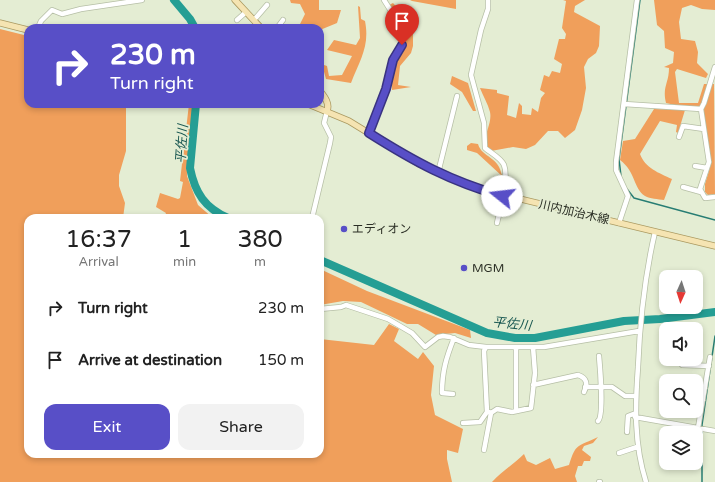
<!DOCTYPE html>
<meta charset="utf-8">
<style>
:root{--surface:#fff;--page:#f2f2f2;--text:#222;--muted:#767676;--accent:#584fc7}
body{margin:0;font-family:"Varela Round","Noto Sans JP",sans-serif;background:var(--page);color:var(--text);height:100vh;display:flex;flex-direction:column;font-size:15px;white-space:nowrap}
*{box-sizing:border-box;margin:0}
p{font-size:13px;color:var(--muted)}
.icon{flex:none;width:22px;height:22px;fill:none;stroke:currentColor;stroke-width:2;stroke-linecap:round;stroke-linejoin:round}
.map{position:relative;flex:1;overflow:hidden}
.side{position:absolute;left:24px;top:214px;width:300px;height:244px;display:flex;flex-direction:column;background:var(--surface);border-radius:12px;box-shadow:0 2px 6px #0003}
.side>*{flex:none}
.hud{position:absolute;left:24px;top:24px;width:300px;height:84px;border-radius:12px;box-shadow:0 2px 6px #0003;background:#584fc7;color:#fff;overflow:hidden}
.needle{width:26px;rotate:183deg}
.tools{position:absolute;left:659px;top:270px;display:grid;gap:8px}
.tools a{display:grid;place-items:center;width:44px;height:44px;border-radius:8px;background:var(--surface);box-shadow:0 2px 6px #0003;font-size:20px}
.pin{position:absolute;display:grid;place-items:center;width:34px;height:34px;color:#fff;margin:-41px -17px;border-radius:50% 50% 50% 0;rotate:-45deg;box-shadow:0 0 4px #0007}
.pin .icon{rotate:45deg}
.me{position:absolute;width:44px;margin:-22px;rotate:286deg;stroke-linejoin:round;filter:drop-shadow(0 0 3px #0008)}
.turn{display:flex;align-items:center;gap:14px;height:84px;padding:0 20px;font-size:18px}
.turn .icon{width:52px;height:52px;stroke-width:2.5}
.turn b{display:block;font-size:28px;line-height:34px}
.eta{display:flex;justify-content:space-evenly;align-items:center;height:68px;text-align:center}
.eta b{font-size:24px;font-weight:600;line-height:28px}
.cta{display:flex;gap:8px;margin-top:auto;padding:8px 20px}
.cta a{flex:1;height:46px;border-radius:12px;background:var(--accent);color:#fff;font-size:16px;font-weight:600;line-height:46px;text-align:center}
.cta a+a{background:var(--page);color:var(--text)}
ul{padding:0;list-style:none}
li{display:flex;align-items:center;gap:12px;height:52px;padding:0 20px}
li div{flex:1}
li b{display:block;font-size:15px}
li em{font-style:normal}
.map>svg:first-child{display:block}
</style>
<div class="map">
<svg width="715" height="482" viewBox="0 0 715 482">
<rect width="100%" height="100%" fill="#e4edd3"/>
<path fill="#f09f5b" d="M290,0H319V10H341L337,23L320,30V28H298L305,14L300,4L291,3Z
M410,0H456V9L412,1Z
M563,0H585L575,6L574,12L600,26L599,46L596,53L588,59L584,67L586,88L582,110L575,130L565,138L558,131H548L535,145L526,149L513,147L491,151C478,140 493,126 490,112C488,104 483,96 480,88L497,90V93L509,96L507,115L516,118L519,103L522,106V114L531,115L532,108L538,112L541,98L545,93L540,90L544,75L549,77L552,71L560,73L562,64L554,59L559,39H565L566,34L562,28L566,1Z
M654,0H715V10L702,9L691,5L682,8L679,22L681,39L695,41L698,52L697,63L708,74L706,78L677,69L675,72L679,103H698L704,84H714L715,194L708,195L705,192V184L711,164L703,111L666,103C662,87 669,83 669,68L664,67L673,63L674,52L665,48L664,31L657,25Z
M393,3L411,23L413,33V46L411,53L400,66L398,85L411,87L392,90C392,82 391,73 395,65C399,53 409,43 405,29C402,20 395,12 389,5Z
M358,6L360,7L361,19L365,21C370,46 360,60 351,83L326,79L323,68L324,65L327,66L329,76L342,75L352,56L327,50L334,40L356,45L360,38Z
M0,29L28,36V104H126V151L119,175V186L125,203L123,218H28V454H320V339L374,345L389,324L399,329L394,341L418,359L423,352L434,366L431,395L435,415L463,429L458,453L447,450V459L452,482H0Z
M452,76L468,83L476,111H473L462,92L450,84Z
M189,104H194L187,176L198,205L213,218H164L166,213L156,207L160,193L178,199L180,198L183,182L180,181Z
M654,109L685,110L678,133L676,132L677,125L660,121L640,154C645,168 659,173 672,179L664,200C658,199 650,199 645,196C633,188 636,172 620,160L623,141L635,139Z
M471,143L478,144C482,158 499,156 502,176L477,153L467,150V146Z
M320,269L367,291L470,330L471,338L455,333L436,335L418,324H407L361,302L343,301L320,305Z
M598,437L593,443L584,446L582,450L591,457L590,461H584L582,466H578L575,476L577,482H492C502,471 513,465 524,454L527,461L536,465L550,458L555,469L569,465C576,443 577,447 598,437Z"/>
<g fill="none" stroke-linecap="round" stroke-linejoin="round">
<path stroke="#277d73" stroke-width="1.5" d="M621,176L619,159L640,0
M627,189L634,198L715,220
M702,482V425L715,336"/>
<path stroke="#259e94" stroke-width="8" d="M174,0L190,19L195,28
M196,104L190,168C195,193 205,208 228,218
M320,260L487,333L515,338H535L624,321L660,319L715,312"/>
<defs>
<path id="minor" d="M488,0V9L481,30L471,75L484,123L485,148C491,153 501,158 504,165C509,178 500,209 497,223
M237,20L246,12
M254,20L267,5
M38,28L41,21L52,10L62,14L81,9L142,0
M277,28L283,20
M715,67L704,103L701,109L709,162L700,189L705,198L715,197
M624,104L701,109
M369,133L386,89L392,64L403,41L401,27L384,0
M679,137L683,126L704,129
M695,166L707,168
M438,173L457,96
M683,187L701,192
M312,218L330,143L331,137L324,123L327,111
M619,223L628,196L616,170V162L637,0
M320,309L341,307L346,305L388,319L412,333L425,347L438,337L443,336L450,337L469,345L486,347
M516,347V411
M682,365L709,366
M533,385L578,375C587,378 588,384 584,392
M585,387H612L625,396H636
M696,388H705
M453,394L442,393C442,372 446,358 454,338
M696,399L703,400
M491,413L497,409L512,412L531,408L535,373L533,347
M635,417L715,431
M598,421C604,416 600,367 599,356
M463,423L480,422L487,412L484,351L486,347H544L639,331
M698,428L710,357
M627,432L628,416L636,413
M484,450L491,413L489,412
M619,453L637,447
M599,482H600
M646,482C634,444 635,407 638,367C640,319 644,279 655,232"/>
<path id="major" d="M235,0L261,28
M0,23L28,30
M320,91C325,97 330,104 327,111
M308,104L349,121L419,164L479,189L715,246"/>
</defs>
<use href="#minor" stroke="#b6bfa6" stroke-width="6"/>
<use href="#major" stroke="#aa9960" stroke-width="7"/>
<use href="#minor" stroke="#fff" stroke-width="4.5"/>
<use href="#major" stroke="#f5e4b2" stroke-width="5.5"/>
</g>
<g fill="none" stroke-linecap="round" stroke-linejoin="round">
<defs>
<path id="route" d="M402,45L393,60L386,89L369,133C415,162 450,181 502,196"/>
</defs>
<use href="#route" stroke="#393381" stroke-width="10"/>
<use href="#route" stroke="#584fc7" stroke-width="7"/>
</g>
<g fill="#584fc7" stroke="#e4edd3" stroke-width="1.5">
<circle cx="344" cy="229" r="4"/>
<circle cx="464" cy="268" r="4"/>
</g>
<g text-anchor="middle" stroke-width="3.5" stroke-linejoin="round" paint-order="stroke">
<g font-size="12" fill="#2b2f25" stroke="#e4edd3">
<text transform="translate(574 212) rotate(13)" y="4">川内加治木線</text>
</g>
<g font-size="12" fill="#2b2f25" stroke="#e4edd3" text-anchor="start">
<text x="352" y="233">エディオン</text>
<text x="472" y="272">MGM</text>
</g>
<g font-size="13" font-style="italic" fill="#185751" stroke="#e4edd3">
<text transform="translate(181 144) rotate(-86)" y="5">平佐川</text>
<text transform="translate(512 323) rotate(6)" y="5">平佐川</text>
</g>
</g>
</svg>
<div class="tools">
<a><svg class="needle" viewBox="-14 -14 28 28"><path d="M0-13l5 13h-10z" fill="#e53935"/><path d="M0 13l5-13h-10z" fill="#767676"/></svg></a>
<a><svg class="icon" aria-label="sound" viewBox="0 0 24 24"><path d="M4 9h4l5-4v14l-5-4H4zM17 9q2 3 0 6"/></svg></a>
<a><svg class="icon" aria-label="search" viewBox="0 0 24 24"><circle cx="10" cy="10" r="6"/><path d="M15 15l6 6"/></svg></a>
<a><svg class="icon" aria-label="layers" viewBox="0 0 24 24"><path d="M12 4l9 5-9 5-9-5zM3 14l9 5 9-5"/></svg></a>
</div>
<div class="pin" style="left:402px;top:45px;background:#d93025"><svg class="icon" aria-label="arrive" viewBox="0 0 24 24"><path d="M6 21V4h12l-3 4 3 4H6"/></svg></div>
<svg class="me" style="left:502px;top:196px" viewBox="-20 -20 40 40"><circle r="19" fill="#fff"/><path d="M0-13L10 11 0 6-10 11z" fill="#584fc7"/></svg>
<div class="hud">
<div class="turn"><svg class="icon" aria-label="right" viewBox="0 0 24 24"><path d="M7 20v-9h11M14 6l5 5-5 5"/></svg><div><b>230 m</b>Turn right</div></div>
</div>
<section class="side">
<div class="eta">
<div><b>16:37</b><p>Arrival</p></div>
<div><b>1</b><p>min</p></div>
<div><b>380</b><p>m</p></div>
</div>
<ul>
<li><svg class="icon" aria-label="right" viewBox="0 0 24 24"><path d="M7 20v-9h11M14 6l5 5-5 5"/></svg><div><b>Turn right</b></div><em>230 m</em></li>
<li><svg class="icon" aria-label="arrive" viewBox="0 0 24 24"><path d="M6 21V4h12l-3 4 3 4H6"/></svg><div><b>Arrive at destination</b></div><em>150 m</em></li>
</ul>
<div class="cta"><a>Exit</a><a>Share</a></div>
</section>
</div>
